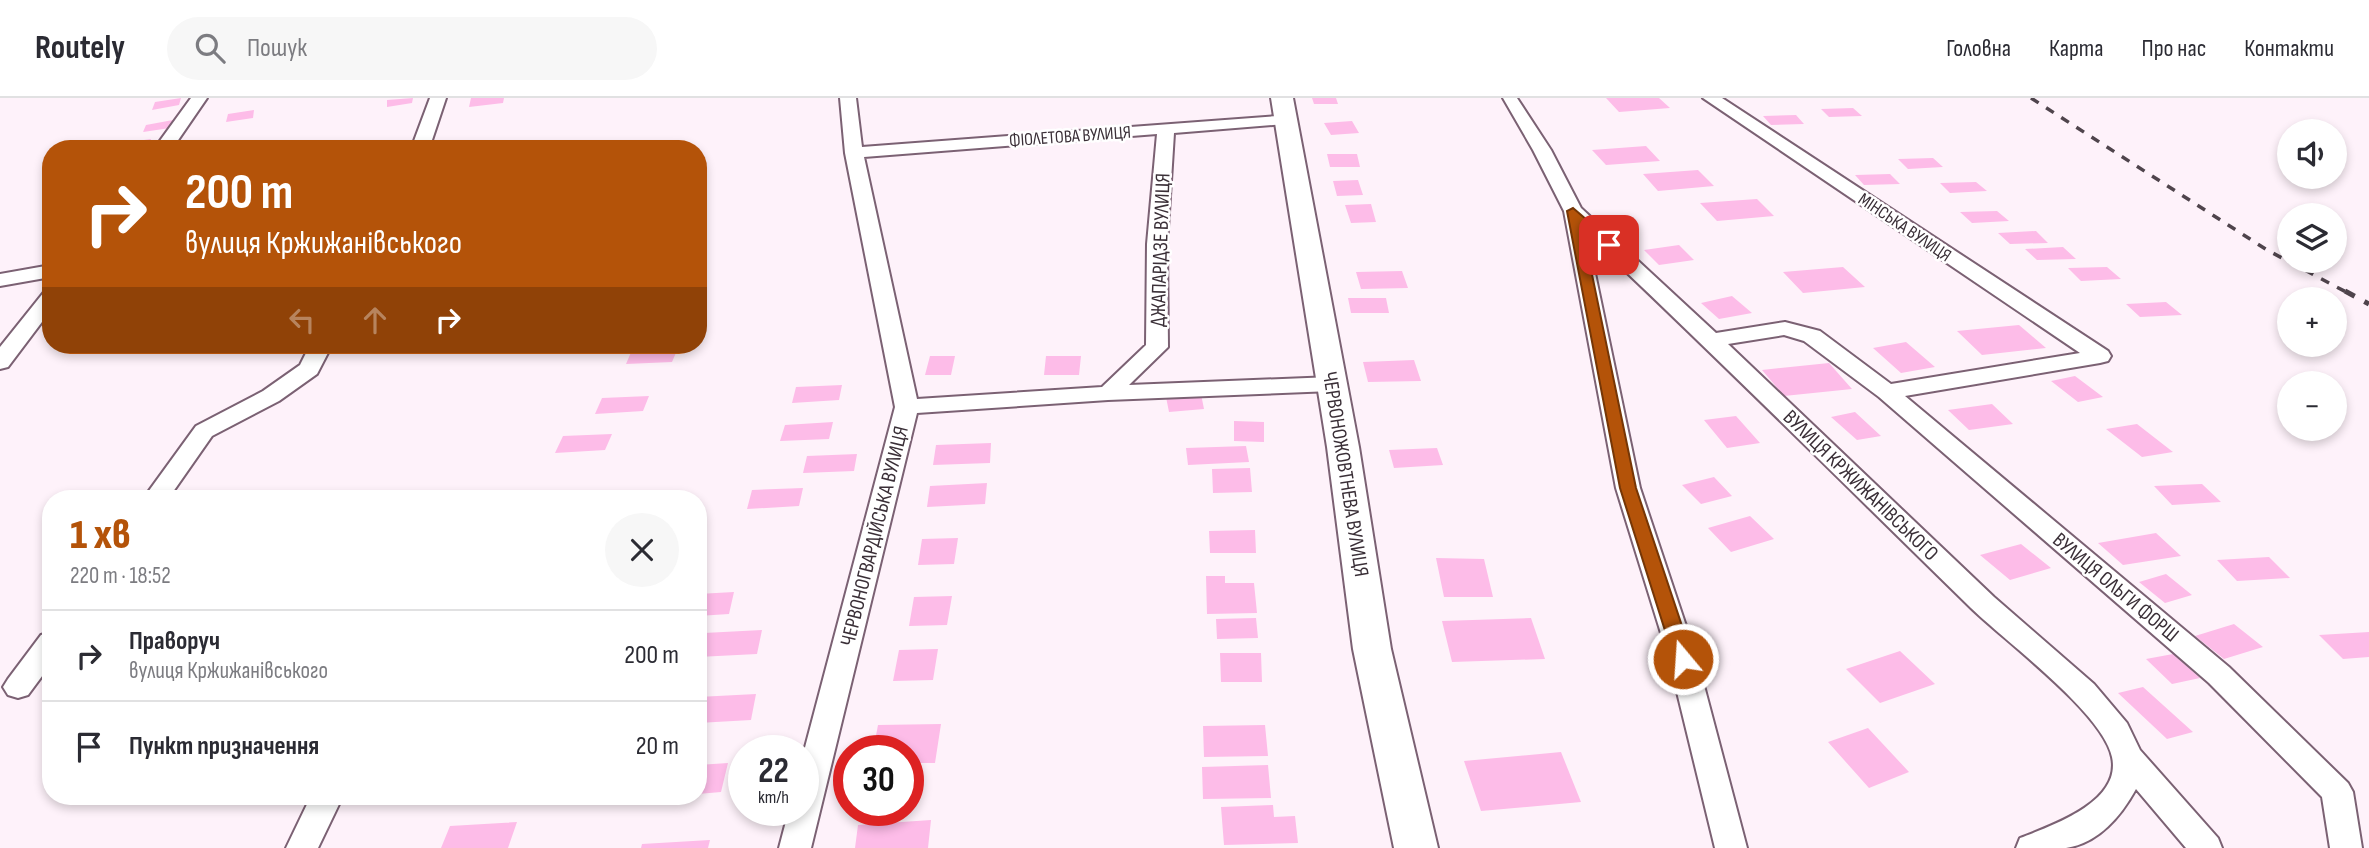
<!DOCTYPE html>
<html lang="uk">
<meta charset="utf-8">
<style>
:root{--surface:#fff;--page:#f7f7f7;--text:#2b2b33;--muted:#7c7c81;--line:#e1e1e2;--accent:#b45309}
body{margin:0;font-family:"Sofia Sans Condensed",sans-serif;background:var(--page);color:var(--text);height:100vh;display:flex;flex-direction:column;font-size:26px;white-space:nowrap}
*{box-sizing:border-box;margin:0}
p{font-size:23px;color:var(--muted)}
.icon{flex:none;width:38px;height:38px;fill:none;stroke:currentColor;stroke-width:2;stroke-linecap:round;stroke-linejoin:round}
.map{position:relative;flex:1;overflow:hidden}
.panel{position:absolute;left:42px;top:392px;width:665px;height:315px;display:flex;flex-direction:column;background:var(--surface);border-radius:28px;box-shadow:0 4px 10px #0003}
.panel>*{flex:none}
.hud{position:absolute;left:42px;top:42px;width:665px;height:214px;border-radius:28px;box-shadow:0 4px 10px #0003;background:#b45309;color:#fff;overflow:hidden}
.tools{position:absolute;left:2277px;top:21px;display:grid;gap:14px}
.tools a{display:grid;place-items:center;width:70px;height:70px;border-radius:50%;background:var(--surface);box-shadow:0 4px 10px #0003;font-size:35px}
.speed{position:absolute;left:728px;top:637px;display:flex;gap:14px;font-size:35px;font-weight:700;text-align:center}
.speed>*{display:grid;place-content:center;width:91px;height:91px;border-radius:50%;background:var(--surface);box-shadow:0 4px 10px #0003;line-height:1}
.speed small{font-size:18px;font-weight:400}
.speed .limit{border:10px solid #d22;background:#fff;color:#111}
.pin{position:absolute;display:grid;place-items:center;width:60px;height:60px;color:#fff;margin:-30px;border-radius:14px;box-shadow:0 4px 10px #0006}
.me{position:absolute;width:77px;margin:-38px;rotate:342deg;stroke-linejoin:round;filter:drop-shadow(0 0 5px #0008)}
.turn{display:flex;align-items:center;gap:24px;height:147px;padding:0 28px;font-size:32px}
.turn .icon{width:91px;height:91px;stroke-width:2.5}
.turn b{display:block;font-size:49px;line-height:60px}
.lanes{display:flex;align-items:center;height:66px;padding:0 28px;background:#0003;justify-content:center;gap:35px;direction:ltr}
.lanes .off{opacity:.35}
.round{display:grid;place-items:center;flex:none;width:74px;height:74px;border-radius:37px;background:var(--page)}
.summary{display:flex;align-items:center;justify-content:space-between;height:119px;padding:0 28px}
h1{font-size:42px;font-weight:800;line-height:52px;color:var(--accent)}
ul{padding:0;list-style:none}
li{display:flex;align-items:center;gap:21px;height:91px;padding:0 28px;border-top:2px solid var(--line)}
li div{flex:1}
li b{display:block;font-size:26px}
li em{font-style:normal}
header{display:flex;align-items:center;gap:42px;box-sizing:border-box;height:98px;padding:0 35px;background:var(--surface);border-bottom:2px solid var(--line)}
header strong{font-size:33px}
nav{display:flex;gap:38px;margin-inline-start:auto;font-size:24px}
.search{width:490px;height:63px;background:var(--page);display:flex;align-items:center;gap:18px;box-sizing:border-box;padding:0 24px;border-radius:38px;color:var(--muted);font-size:26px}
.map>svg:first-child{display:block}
</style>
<header>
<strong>Routely</strong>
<div class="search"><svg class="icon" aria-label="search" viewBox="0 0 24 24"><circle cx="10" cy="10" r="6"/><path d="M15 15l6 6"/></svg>Пошук</div>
<nav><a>Головна</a><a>Карта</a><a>Про нас</a><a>Контакти</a></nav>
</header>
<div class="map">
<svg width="2369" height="750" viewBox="0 0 2369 750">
<rect width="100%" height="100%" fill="#fef2fa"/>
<path fill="#fdbce8" d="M181,0L179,7L152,12L155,4Z
M413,0L412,5L387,9V2Z
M471,0H504L503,5L469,9Z
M1312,0H1336L1338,6H1314Z
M1606,0H1659L1670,10L1619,14Z
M1853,10L1862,18L1829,19L1821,11Z
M254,12L253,20L226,24L228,16Z
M1796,17L1804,26L1771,27L1763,18Z
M173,22L170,30L143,34L146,27Z
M1352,23L1359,35L1331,37L1324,25Z
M151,41L148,49L121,51L123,45Z
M1646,48L1660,63L1606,67L1592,52Z
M1327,56H1357L1360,69H1330Z
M1933,60L1943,69L1908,71L1898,61Z
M1698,72L1714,88L1658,93L1643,76Z
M1890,76L1900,86L1864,87L1855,77Z
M1358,82L1363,97L1337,98L1333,83Z
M1976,84L1987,93L1950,95L1940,85Z
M1757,101L1774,118L1717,123L1700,105Z
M1371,106L1376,124L1351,125L1345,107Z
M1997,113L2009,123L1972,125L1960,114Z
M2036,133L2048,145L2010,146L1998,135Z
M1679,147L1694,162L1659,167L1644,152Z
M2063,149L2076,161L2037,162L2025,151Z
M1843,169L1865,189L1803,195L1783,174Z
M2107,169L2121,181L2081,183L2068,170Z
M1402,173L1408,190L1361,191L1356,174Z
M1732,198L1752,215L1719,221L1701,205Z
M1348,200H1386L1389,215H1351Z
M2166,204L2182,217L2140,219L2126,206Z
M2019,227L2046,250L1982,257L1957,233Z
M1906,244L1935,269L1901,275L1873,250Z
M678,250L672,264L626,266L632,252Z
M930,258H955L951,277H925Z
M1046,258H1081L1079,277H1044Z
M1414,262L1421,283L1368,284L1363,264Z
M1829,265L1852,291L1784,298L1762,272Z
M2075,278L2103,299L2078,304L2051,283Z
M842,287L839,302L792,305L796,289Z
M1201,296L1204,311L1169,314L1166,299Z
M649,298L643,313L595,316L602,300Z
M1992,306L2013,326L1969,332L1948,312Z
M1855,314L1881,338L1857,342L1831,319Z
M1736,318L1760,345L1727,350L1704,322Z
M1234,323L1264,324V344L1234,343Z
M833,324L829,341L780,343L785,327Z
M2137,326L2173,354L2142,359L2106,331Z
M612,336L605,352L555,355L563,338Z
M991,345L990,365L933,367L936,347Z
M1246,348L1249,364L1188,367L1186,350Z
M1437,350L1443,367L1394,370L1389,352Z
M857,356L854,373L803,375L807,358Z
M1250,370L1252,394L1213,395L1212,371Z
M1714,379L1732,398L1701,406L1682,387Z
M987,385L985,406L927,409L930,388Z
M2202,386L2221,404L2172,407L2154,388Z
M803,390L799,408L747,411L752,392Z
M1750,418L1774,441L1731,454L1708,430Z
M1255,432L1256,455H1210L1209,433Z
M2156,435L2181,458L2123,467L2098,445Z
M958,440L954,466L918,467L922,441Z
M2021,446L2051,470L2010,482L1980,457Z
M2269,459L2290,480L2237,483L2217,462Z
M1436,460L1484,461L1493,499H1444Z
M2166,476L2192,497L2165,505L2139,484Z
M1206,478H1225V485H1254L1257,515L1207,516Z
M734,494L729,516L698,518V496Z
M952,498L947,527L909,528L914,499Z
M1256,520L1258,540L1217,541L1216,521Z
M1531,520L1545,561L1452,564L1442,523Z
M2234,526L2263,549L2224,561L2195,538Z
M762,532L757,556L698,559L704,535Z
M2369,534V559L2343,561L2319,537Z
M938,551L933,582L893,583L899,552Z
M1900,553L1935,586L1880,605L1846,571Z
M1220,555H1261L1262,584H1221Z
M2173,556L2200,580L2172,586L2146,561Z
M2143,589L2193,634L2167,641L2118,595Z
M756,596L751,622L698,625V599Z
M941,626L935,665H908V653H873L878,627Z
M1265,627L1268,658L1204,659L1203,628Z
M1868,630L1909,674L1869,690L1828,644Z
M1561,654L1581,704L1481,713L1464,663Z
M728,665L721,694L698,696V667Z
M1268,667L1271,700L1203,701L1202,669Z
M448,698H513L511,703L444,707Z
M1273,707L1274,719L1295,718L1298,745L1224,747L1221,709Z
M931,722L928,750H855L858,727Z
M517,724L508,750H441L450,728Z
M710,742L708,750H641L642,746Z"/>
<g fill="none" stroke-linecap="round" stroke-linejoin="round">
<defs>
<path id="street" d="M191,0H207L172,51H154Z
M430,0H446L429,51H411Z
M840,0H856L862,49L1291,17L1293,21L1285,26L1174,35L1167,146L1168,249L1129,287L1332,279L1340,281L1343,286L1340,291L1332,293L1108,302L917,315L811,750H779L789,712H803V657L895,309L845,55ZM1157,36L1147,146L1146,247L1102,289L917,301L864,59Z
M1503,0H1517L1551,52L1581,110L1716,235L1785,224L1820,233L1891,286L2080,255L1703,0H1722L2108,253L2111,258L2108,263L2100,265L1905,298L2229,569L2348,685L2353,694L2362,750H2330L2322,699L2209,585L1879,299L1804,243L1784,237L1728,246L1994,499L2094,586L2127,625L2140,652L2218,740L2222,750H2186L2136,691C2121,718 2099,745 2066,750C2050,750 2032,750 2016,750L2020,740C2051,728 2122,704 2112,659C2103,615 2005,543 1971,510C1843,385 1717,259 1587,137L1640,390L1697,561L1747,750H1715L1669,561L1616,390L1564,113L1533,52Z
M51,167V179L0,188V176Z
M51,192V212L8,269L0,271V249L44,194Z
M310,247H332L317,276L279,303L212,338L168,401H143L196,328L263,293L300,267Z
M51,534V566L28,597L18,600L8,597L3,589L8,581L41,537Z
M311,698H343L318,750H286Z"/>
<path id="secondary" d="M1271,0H1293L1359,349L1391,551L1438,750H1394L1353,551L1327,349Z"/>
</defs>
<use href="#street" stroke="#7b6173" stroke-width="4"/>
<use href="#secondary" stroke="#7b6173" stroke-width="4"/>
<use href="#street" fill="#fff" fill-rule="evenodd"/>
<use href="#secondary" fill="#fff" fill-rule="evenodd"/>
<path stroke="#4f444c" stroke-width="3.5" stroke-dasharray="9 9" stroke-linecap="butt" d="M2031,0L2267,152L2348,195"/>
<path stroke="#4f444c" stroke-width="5" stroke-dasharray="11 11" stroke-linecap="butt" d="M2345,193L2369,206"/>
</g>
<path fill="#b45309" stroke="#753606" stroke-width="2" d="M1573,110L1616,147L1609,150L1605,149L1582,128L1636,390L1693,561L1690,566H1677L1674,561L1620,390L1567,113Z"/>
<g text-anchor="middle" stroke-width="5" stroke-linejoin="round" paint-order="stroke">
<g font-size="18" fill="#3a2f37" stroke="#fff">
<text transform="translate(1070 38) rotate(-4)" y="6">ФІОЛЕТОВА ВУЛИЦЯ</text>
<text transform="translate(1905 129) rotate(34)" y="6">МІНСЬКА ВУЛИЦЯ</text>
</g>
<g font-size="21" fill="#3a2f37" stroke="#fff">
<text transform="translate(1160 152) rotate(-88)" y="7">ДЖАПАРІДЗЕ ВУЛИЦЯ</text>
<text transform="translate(1346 376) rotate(81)" y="7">ЧЕРВОНОЖОВТНЕВА ВУЛИЦЯ</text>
<text transform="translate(1861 387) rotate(44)" y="7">ВУЛИЦЯ КРЖИЖАНІВСЬКОГО</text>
<text transform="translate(874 438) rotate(-76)" y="7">ЧЕРВОНОГВАРДІЙСЬКА ВУЛИЦЯ</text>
<text transform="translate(2116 489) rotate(40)" y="7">ВУЛИЦЯ ОЛЬГИ ФОРШ</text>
</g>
</g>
</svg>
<div class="tools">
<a><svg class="icon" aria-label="sound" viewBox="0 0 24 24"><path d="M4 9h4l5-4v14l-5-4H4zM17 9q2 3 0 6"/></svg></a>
<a><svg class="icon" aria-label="layers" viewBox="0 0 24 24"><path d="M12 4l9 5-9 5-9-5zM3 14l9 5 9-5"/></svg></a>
<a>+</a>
<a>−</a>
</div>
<div class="speed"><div>22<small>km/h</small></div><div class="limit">30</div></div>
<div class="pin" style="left:1609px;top:147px;background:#d93025"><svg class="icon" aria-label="arrive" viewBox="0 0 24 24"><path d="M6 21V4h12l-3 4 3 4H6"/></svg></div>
<svg class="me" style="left:1683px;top:561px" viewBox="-20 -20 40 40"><circle r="17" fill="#b45309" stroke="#fff" stroke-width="3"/><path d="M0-11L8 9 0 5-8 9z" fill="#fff"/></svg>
<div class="hud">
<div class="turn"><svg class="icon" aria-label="right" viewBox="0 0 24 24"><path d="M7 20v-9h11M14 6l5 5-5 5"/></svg><div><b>200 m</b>вулиця Кржижанівського</div></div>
<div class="lanes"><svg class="icon off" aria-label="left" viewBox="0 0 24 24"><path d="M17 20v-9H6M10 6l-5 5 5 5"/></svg><svg class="icon off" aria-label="ahead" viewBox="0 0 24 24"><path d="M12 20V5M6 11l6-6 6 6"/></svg><svg class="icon" aria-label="right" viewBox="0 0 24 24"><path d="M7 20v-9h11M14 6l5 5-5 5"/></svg></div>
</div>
<section class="panel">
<div class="summary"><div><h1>1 хв</h1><p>220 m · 18:52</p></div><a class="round"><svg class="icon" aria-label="close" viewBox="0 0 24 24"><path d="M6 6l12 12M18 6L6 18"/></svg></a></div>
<ul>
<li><svg class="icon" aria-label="right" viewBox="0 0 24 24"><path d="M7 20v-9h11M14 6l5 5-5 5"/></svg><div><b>Праворуч</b><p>вулиця Кржижанівського</p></div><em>200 m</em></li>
<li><svg class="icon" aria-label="arrive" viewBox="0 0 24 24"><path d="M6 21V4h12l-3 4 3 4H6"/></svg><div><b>Пункт призначення</b></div><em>20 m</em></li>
</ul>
</section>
</div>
